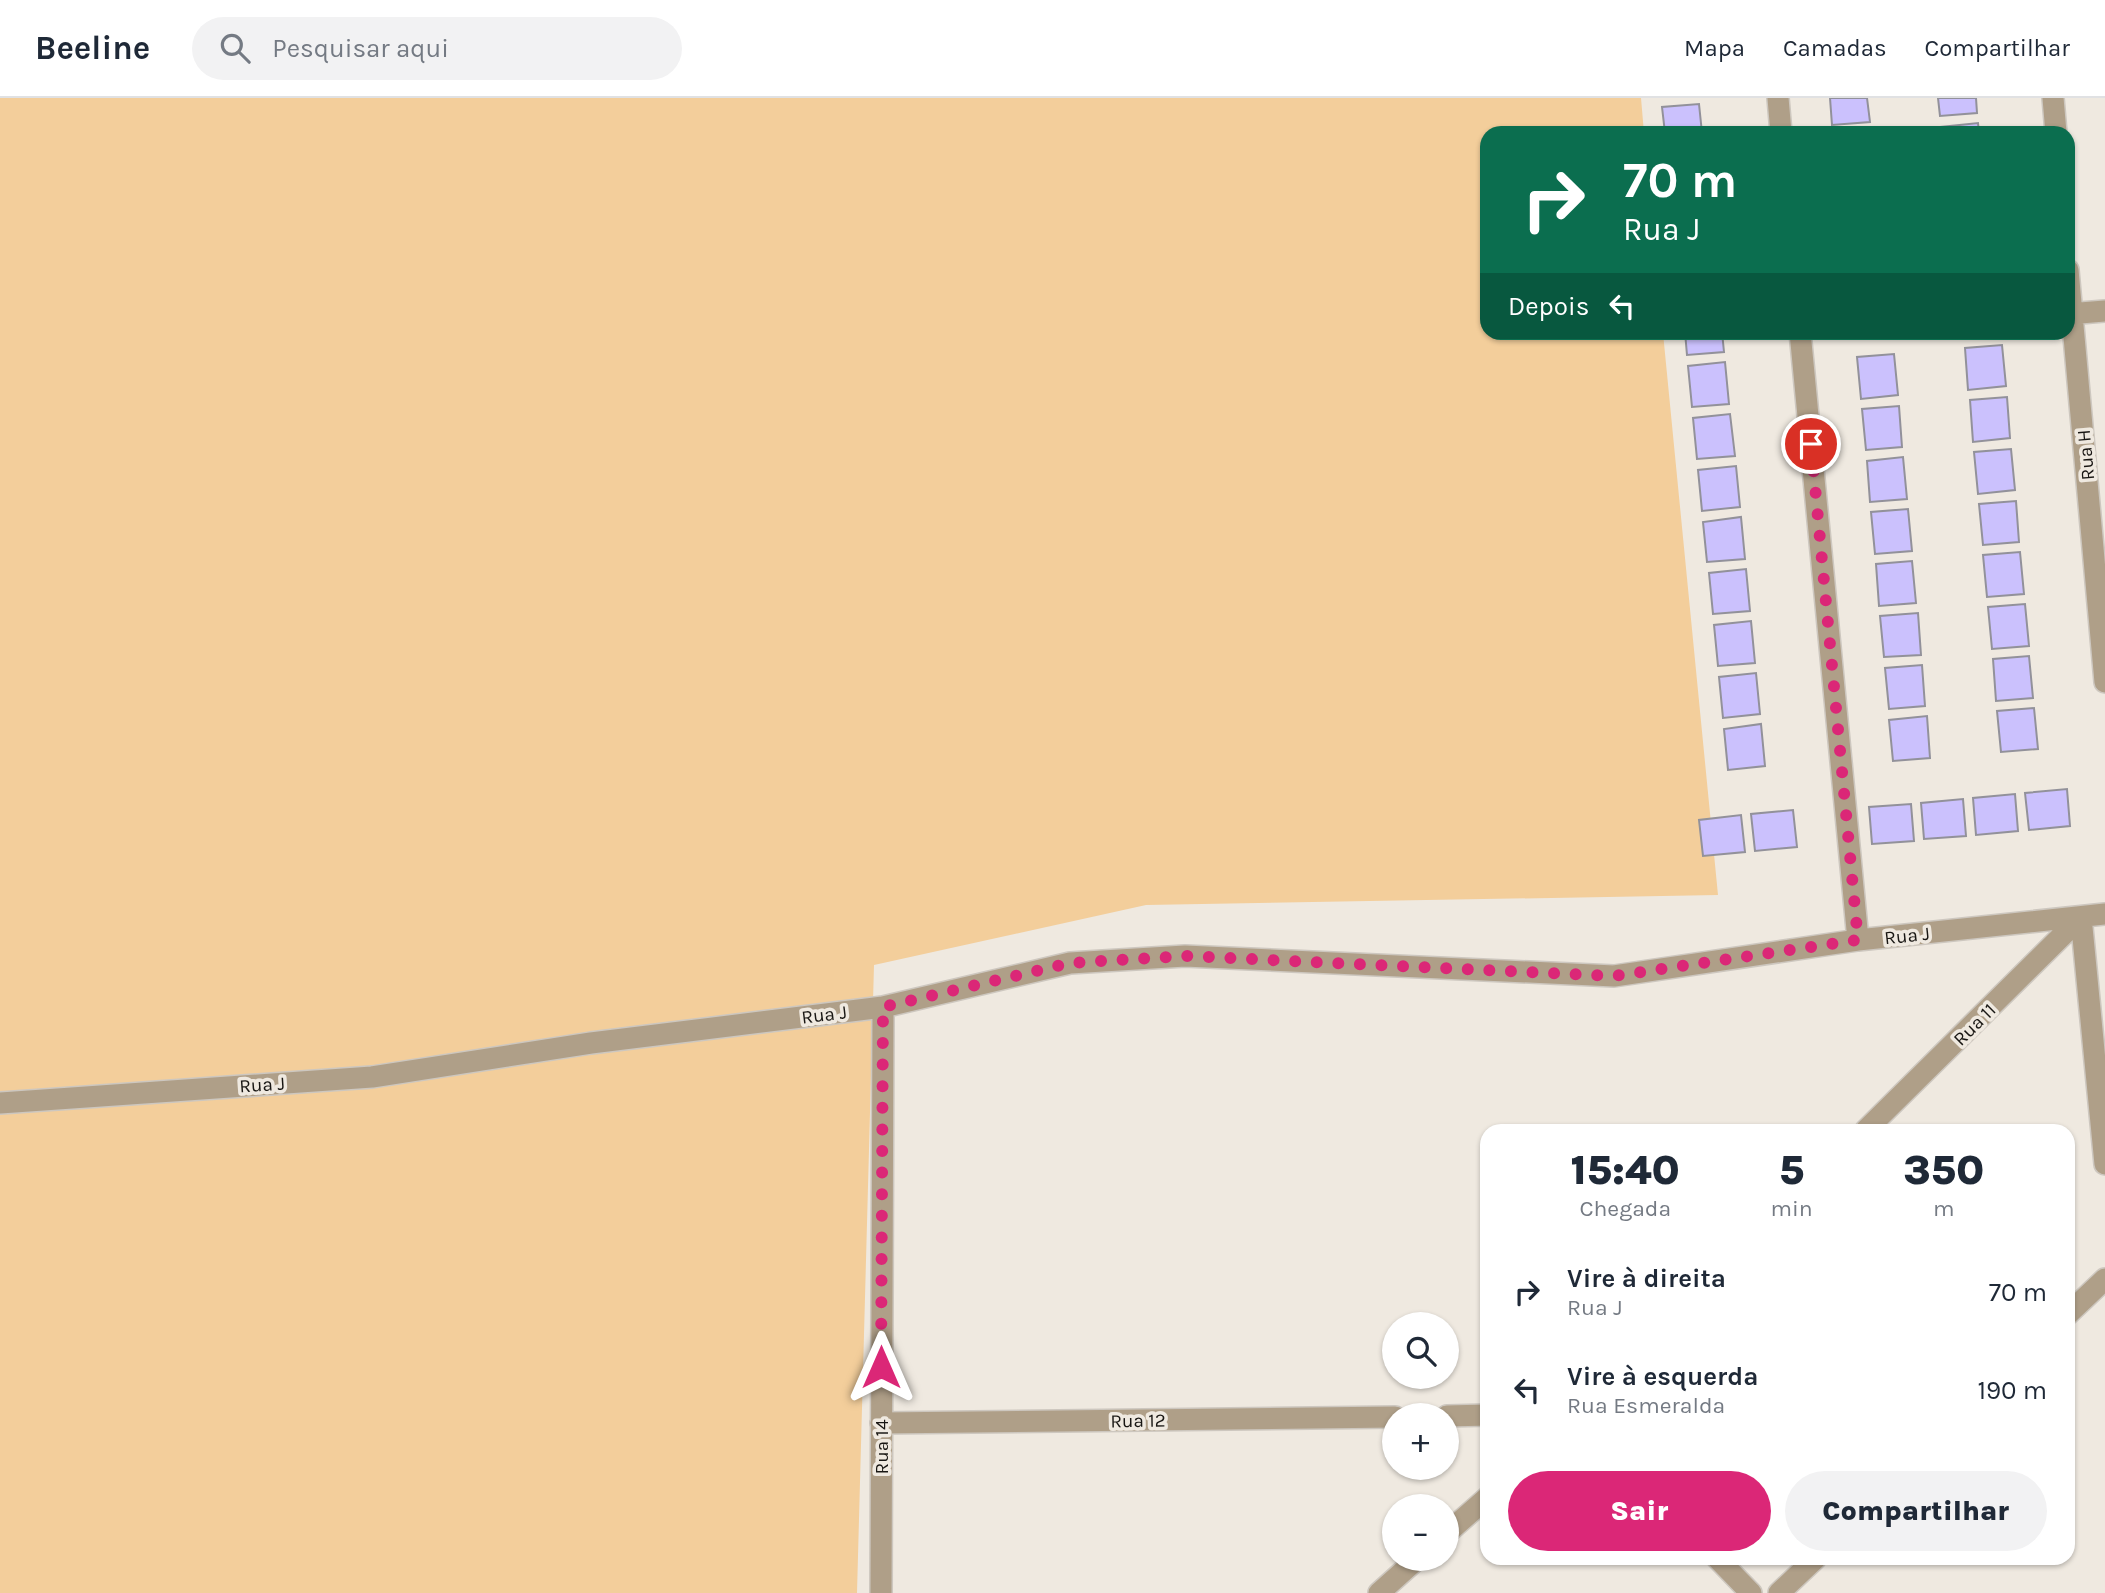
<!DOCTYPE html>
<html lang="pt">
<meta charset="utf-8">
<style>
:root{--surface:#fff;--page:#f2f2f3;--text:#1f2937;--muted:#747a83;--line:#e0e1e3;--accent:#db2777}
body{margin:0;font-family:Karla,sans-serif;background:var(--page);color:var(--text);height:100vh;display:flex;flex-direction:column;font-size:26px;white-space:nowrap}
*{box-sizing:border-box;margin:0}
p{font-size:23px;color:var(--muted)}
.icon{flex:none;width:38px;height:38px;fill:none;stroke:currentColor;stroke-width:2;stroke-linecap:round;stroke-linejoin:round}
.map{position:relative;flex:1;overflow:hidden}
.side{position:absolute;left:1480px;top:1026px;width:595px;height:441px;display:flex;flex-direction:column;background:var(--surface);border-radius:21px;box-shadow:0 2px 5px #0004}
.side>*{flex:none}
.banner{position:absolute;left:1480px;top:28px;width:595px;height:214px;border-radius:21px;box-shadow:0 2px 5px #0004;background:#0b6e4f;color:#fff;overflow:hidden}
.fabs{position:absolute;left:1382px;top:1214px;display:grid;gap:14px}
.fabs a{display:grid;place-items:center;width:77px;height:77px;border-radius:50%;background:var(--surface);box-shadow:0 2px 5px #0004;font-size:35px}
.pin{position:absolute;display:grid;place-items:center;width:60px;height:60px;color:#fff;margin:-30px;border:4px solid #fff;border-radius:50%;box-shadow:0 2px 7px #0007}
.me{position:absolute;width:77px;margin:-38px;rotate:0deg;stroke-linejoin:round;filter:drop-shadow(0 0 5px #0008)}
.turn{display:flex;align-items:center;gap:24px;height:147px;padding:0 28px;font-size:32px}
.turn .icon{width:91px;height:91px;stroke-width:2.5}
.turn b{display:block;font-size:49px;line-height:60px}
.then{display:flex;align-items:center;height:66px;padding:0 28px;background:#0003;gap:14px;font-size:26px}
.eta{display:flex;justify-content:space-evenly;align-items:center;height:119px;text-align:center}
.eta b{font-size:42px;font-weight:800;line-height:49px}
.primary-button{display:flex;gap:14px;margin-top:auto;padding:14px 28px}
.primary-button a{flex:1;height:80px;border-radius:42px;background:var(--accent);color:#fff;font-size:28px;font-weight:800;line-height:80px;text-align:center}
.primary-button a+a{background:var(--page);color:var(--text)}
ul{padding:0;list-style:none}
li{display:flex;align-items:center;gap:21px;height:98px;padding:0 28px}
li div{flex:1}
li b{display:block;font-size:26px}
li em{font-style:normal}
header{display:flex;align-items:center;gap:42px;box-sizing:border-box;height:98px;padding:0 35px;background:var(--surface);border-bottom:2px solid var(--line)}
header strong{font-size:33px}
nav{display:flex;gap:38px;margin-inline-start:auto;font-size:24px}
.search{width:490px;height:63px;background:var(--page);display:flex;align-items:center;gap:18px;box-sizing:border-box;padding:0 24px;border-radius:38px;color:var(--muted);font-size:26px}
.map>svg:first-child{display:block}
</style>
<header>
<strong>Beeline</strong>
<div class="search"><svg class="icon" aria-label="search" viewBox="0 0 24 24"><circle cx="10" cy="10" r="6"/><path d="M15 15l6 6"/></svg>Pesquisar aqui</div>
<nav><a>Mapa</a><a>Camadas</a><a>Compartilhar</a></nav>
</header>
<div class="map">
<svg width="2105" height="1495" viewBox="0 0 2105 1495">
<rect width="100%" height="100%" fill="#efe9e0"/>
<path fill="#f3ce9b" d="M0,0H1641L1644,35H1488V234L1663,235L1718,797L1146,807L874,867L857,1495H0Z"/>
<path fill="#cbc1fd" stroke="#92919a" stroke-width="2" d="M1830,0H1867L1870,24L1832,27Z
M1938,0H1976L1977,15L1940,18Z
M1699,6L1702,35H1665L1662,9Z
M1978,25L1979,35H1942L1941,29Z
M1685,234H1722L1724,254L1687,257Z
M2002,247L2006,288L1968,292L1965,250Z
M1894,256L1898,297L1861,301L1857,259Z
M1725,264L1729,306L1692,309L1688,268Z
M2007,299L2010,340L1973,344L1970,302Z
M1899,308L1902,349L1866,352L1862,311Z
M1730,316L1735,358L1697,361L1693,320Z
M2011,351L2015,392L1978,396L1974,354Z
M1903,359L1907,401L1870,404L1867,363Z
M1736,368L1740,409L1702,413L1698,372Z
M2016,403L2019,444L1983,447L1979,406Z
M1908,411L1912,453L1875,456L1871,414Z
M1741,419L1745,461L1707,464L1703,424Z
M2020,454L2024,496L1987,499L1983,457Z
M1912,463L1916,505L1879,508L1876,466Z
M1746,471L1750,513L1713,516L1709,475Z
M2025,506L2029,548L1992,551L1988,509Z
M1918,515L1921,557L1884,559L1880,518Z
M1751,523L1755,565L1718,568L1714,527Z
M2029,558L2033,600L1996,603L1993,561Z
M1922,567L1925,608L1889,611L1885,570Z
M1756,575L1760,616L1723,620L1719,579Z
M2034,610L2038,651L2001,654L1997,613Z
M1927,618L1930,660L1893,663L1889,622Z
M1761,626L1765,668L1728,672L1724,631Z
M2067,691L2070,728L2029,732L2025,695Z
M2015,696L2018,733L1976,737L1973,700Z
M1963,701L1966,738L1924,741L1921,705Z
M1911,706L1914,743L1872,746L1869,709Z
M1793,712L1797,749L1755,753L1751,716Z
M1741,717L1745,754L1703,758L1699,722Z"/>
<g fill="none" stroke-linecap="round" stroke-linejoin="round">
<defs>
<path id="street" d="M1778,0L1781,35
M2053,0L2056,35
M2068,172L2105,584
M2068,216L2105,213
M1800,234L1858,842
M2081,819L2105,1066
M0,1005L372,979L591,945L883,909L1070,865L1185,858L1614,878L1858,842L2105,816
M1866,1032L2081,819
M2068,1216L2105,1181
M1447,1318L1488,1317
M881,1325L1395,1319
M1447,1435L1488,1399
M1717,1460L1751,1495
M881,1495L883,909
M1379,1495L1417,1461
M1779,1495L1816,1460"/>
</defs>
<use href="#street" stroke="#cdc7bf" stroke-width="24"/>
<use href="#street" stroke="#af9f88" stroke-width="21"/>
</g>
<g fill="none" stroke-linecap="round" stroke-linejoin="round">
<path stroke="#db2777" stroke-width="12" stroke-dasharray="0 21.6" d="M881,1269L883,909L1070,865L1185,858L1614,878L1858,842L1811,346"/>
</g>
<g text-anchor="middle" stroke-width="7" stroke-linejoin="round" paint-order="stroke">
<g font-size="19" fill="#181613" stroke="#efe9e0">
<text transform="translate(2085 357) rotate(-95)" y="7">Rua H</text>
<text transform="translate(1907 837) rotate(-6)" y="7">Rua J</text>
<text transform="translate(824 916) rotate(-7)" y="7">Rua J</text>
<text transform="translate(1974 926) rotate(-45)" y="7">Rua 11</text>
<text transform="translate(262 986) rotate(-4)" y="7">Rua J</text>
<text transform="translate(1138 1322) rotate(-1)" y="7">Rua 12</text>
<text transform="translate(881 1349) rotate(-90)" y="7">Rua 14</text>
</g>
</g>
</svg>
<div class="fabs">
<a><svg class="icon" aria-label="search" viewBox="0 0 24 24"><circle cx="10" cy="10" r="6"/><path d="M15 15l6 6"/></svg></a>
<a>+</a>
<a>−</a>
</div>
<div class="pin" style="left:1811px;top:346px;background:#d93025"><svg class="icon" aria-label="arrive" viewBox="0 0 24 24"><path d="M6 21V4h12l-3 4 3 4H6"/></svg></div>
<svg class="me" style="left:881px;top:1269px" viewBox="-20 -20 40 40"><path d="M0-17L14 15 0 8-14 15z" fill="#db2777" stroke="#fff" stroke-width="4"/></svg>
<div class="banner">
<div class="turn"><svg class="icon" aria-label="right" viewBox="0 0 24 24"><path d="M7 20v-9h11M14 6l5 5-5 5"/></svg><div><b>70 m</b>Rua J</div></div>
<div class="then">Depois<svg class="icon" aria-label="left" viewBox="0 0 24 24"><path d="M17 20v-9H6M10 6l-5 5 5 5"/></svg></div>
</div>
<section class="side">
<div class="eta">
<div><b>15:40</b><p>Chegada</p></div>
<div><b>5</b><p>min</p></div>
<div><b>350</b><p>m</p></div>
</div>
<ul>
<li><svg class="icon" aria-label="right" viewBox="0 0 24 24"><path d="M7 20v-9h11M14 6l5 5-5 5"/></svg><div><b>Vire à direita</b><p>Rua J</p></div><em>70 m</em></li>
<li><svg class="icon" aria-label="left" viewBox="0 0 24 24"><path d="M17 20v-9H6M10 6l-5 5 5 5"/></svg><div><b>Vire à esquerda</b><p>Rua Esmeralda</p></div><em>190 m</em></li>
</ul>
<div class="primary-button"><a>Sair</a><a>Compartilhar</a></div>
</section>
</div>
